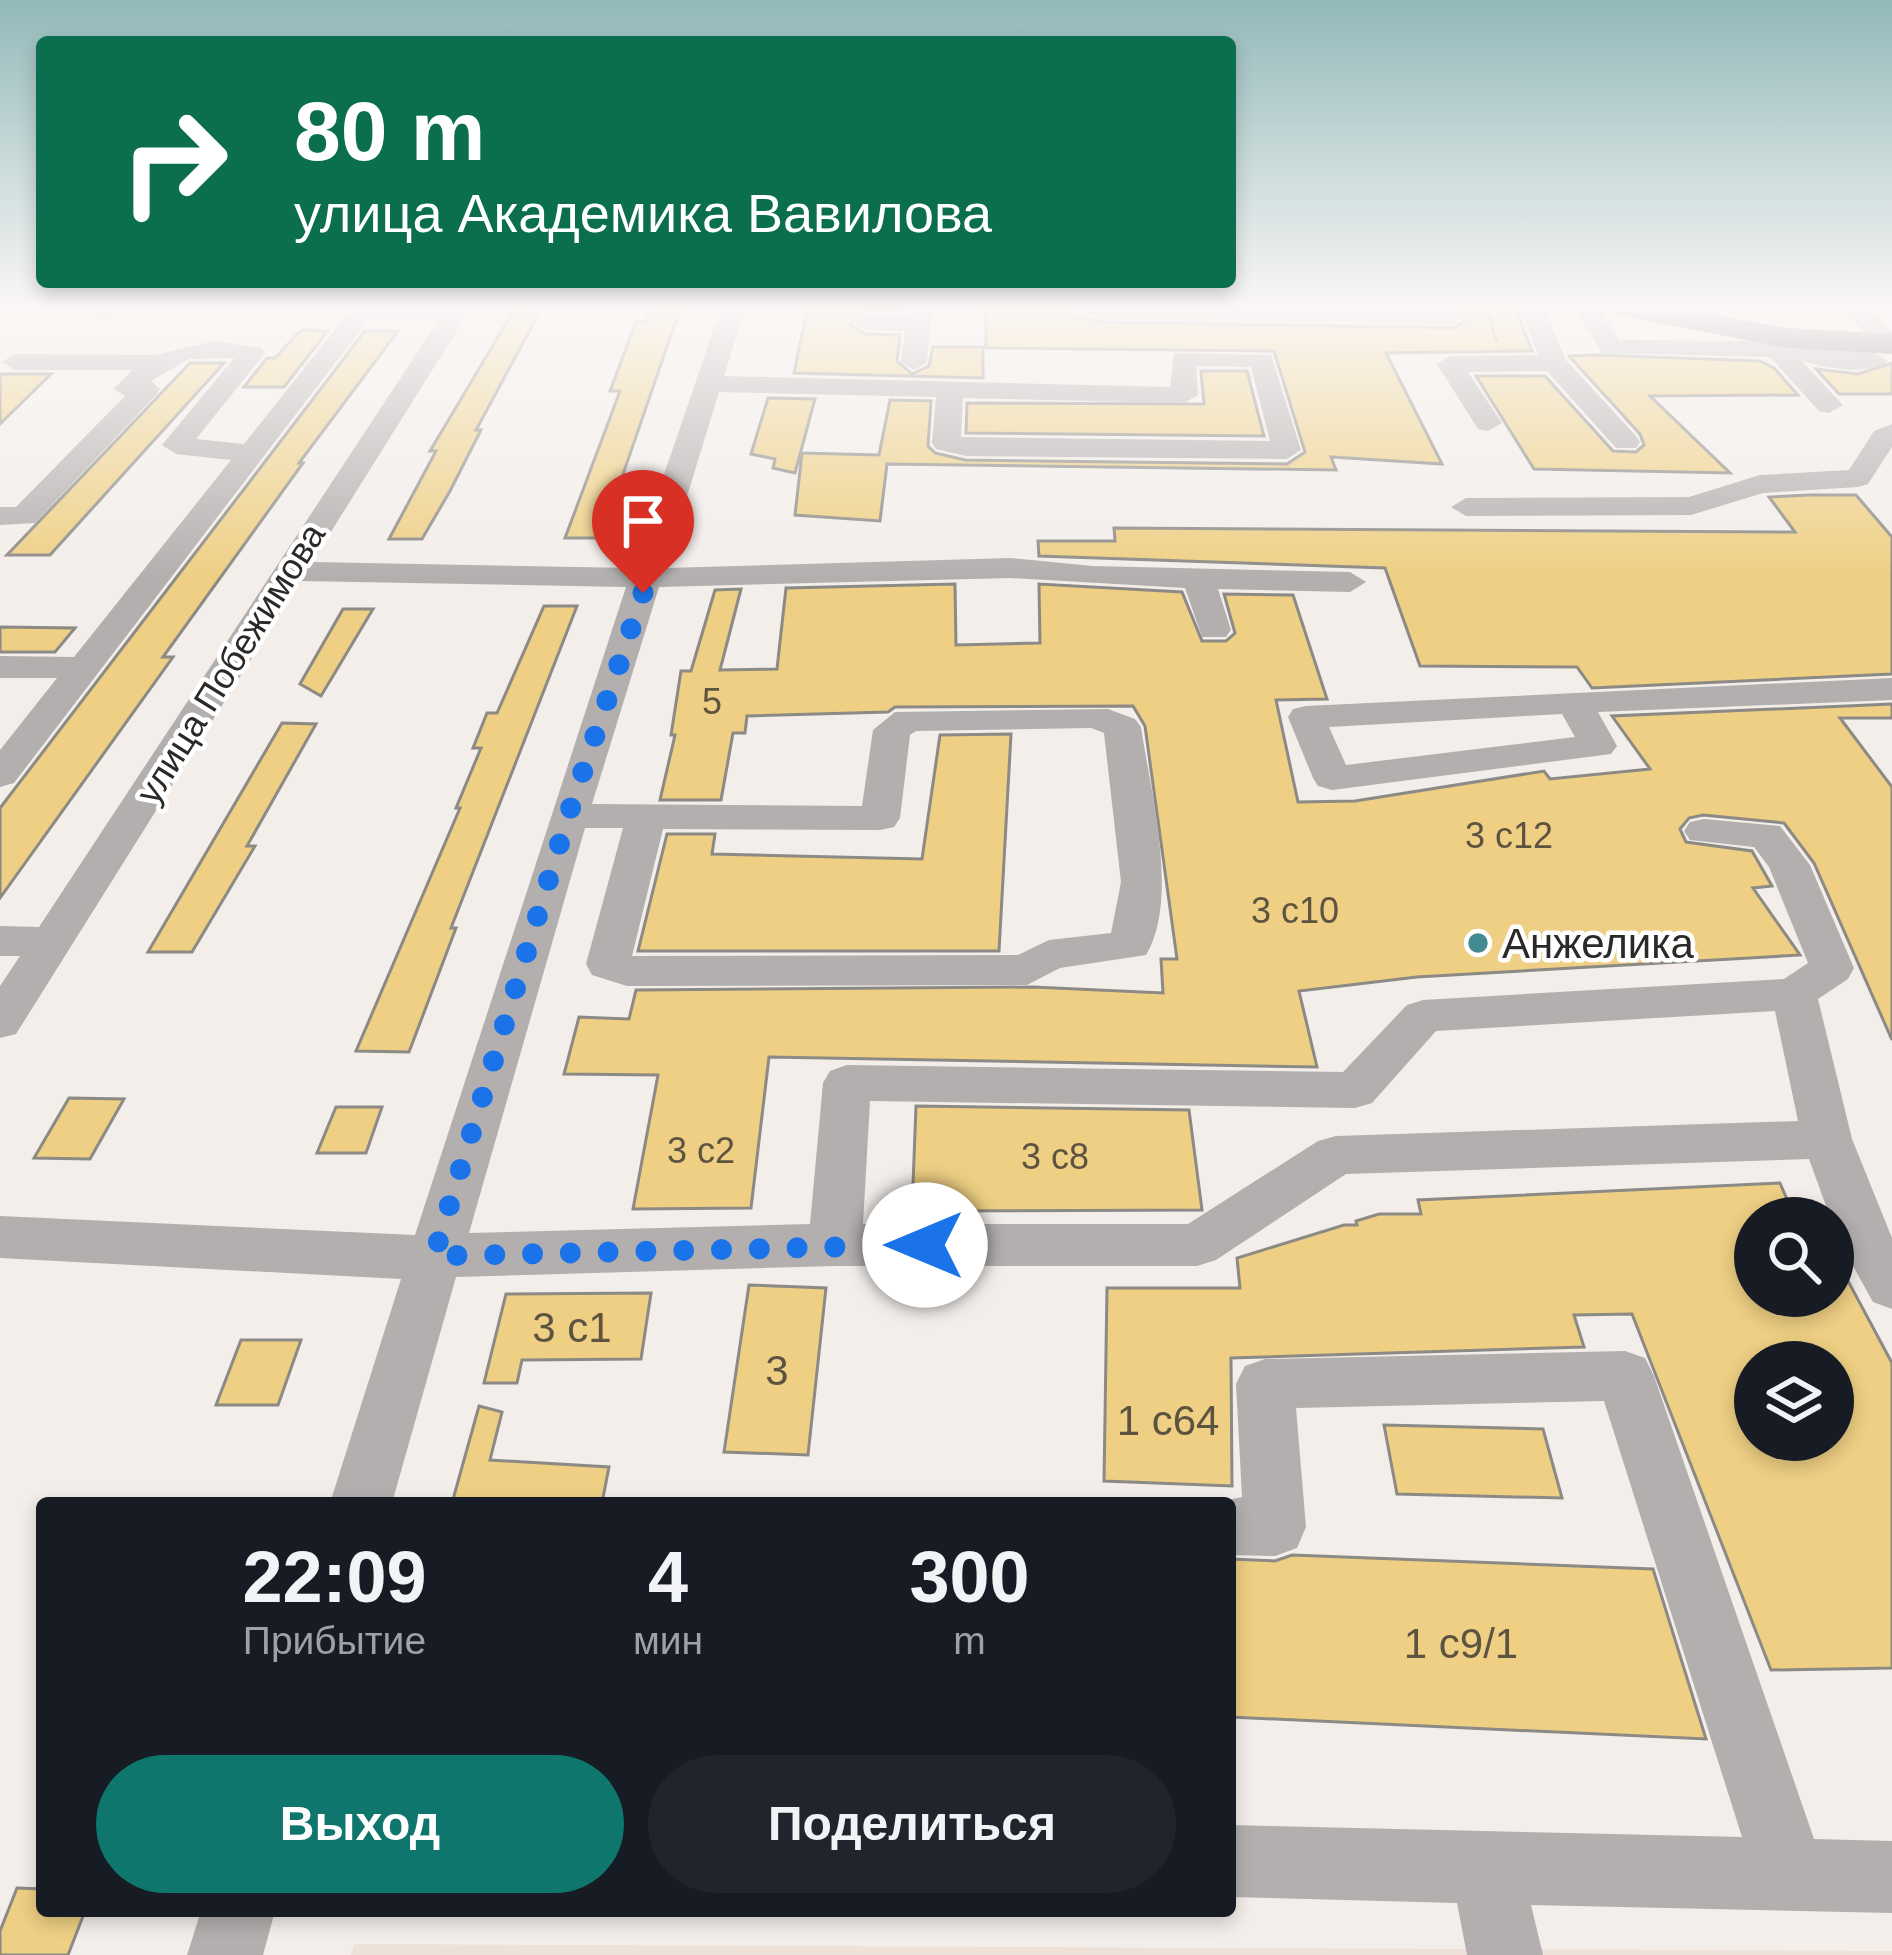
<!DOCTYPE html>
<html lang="ru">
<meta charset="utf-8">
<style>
:root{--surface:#171b24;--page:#20242c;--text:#f1f3f6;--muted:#9ea1a6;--accent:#0f766e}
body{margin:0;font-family:Arial,sans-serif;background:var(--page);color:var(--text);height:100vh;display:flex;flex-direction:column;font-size:45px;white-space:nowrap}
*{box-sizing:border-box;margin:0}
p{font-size:39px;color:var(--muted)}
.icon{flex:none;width:66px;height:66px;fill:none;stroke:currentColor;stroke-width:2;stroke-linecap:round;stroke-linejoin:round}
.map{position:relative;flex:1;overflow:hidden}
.sheet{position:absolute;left:36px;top:1497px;width:1200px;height:420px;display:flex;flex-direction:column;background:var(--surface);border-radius:12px;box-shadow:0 6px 18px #0003}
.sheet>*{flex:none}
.banner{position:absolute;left:36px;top:36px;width:1200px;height:252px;border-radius:12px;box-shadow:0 6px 18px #0003;background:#0b6e4f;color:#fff;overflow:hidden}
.buttons{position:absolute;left:1734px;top:1197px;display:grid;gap:24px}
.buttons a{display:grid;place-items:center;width:120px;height:120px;border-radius:50%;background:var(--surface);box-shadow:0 6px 18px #0003;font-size:60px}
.pin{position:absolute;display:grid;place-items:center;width:102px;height:102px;color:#fff;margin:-123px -51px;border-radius:50% 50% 50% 0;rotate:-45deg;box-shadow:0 0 12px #0007}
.pin .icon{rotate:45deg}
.me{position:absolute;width:132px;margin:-66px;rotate:270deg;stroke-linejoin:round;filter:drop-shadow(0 0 9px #0008)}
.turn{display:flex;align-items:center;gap:42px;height:252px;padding:0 60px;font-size:54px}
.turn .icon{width:156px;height:156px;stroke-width:2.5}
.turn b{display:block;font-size:84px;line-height:102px}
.eta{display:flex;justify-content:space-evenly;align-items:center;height:204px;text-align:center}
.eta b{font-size:72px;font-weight:800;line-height:84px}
.action{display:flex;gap:24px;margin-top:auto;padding:24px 60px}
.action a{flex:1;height:138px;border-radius:72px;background:var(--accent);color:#fff;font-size:48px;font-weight:800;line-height:138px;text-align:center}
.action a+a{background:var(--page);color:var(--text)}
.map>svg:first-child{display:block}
</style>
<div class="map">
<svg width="1892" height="1955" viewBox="0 0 1892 1955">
<rect width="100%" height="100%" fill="#f3eeea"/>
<path fill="#ede1d8" d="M354,1944L1892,1951V1955H351Z"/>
<path fill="#eecf83" stroke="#8c8a85" stroke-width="3" fill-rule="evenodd" d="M517,305L537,317L476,430H481L450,491L422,539H389L436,451H430Z
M808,305H903V311L864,312L850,325L866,334L900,335L897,361L912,374L929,366L933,347H983V378L794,373Z
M986,305H1058L1064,314L1100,322L1454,328L1470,318L1456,305H1514L1532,351L1386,353L1442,464L1331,457L1336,470L887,464L880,521L795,515L802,453L879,455L890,400L931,401L928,446L935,453L965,460L1287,464L1305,452L1274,351L986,348Z
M651,309H680L601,538H565L620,391H610L636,322H646Z
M301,330L328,331L284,387H244L267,358H275Z
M365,331H398L299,463H303L163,657H173L0,898V808Z
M1598,355L1760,361L1774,368L1798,395L1650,396L1730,473L1534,469L1476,376H1545L1613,451L1636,452L1644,445L1640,434L1569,356Z
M190,363H224L50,555H7Z
M1892,363V394H1839L1816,369L1858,374Z
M1201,371H1247L1264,436L966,433L967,403L1204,404Z
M0,374H51L0,424Z
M768,398L815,399L795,473L773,468L775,459L751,454Z
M1809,495H1856L1892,537V674L1592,688L1577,667L1420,666L1385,568L1039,556L1038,541H1115L1114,528L1795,532L1769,497Z
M955,584L956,645L1040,643L1039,584L1182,592L1202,641H1226L1235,633L1224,594L1293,595L1327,699L1276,700L1298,802L1355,801L1544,771L1550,779L1650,769L1612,716L1892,704V718H1840L1892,787V1040L1814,863L1784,823L1703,815L1689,818L1680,829L1686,842L1752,851L1772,886L1753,888L1800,955L1417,977L1299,991L1317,1067L769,1057L751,1208L633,1209L658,1075L564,1074L579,1017L629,1019L636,990L1033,987L1163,993L1161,959H1177L1145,726L1133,706L895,707L888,712L747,716L745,733H733L721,800H660L675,735H671L681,671H691L715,590L741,589L720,670L777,669L786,588Z
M544,606H577L451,928H456L409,1052L356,1051L460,808H456L481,748H473L487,713H497Z
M343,609H373L321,696L300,684Z
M0,627L75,628L55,652H0Z
M282,723L316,724L247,846H255L236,878L192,952H148Z
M1011,734L999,951H638L667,834H715L712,854L922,859L940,735Z
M69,1098L124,1099L90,1159L34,1158Z
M916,1106L1189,1110L1202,1210L912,1211Z
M336,1107H382L366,1153H317Z
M1780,1183L1795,1218H1755V1296H1833V1253L1892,1363V1668L1771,1670L1632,1314L1574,1315L1584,1347L1231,1358L1232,1486L1104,1481L1107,1288H1240L1237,1258L1344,1225H1357L1356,1221L1379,1214H1421L1418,1200ZM1755,1362H1833V1440H1755Z
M749,1285L826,1288L808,1455L724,1452Z
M651,1293L641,1359L522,1360L517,1383H484L506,1294Z
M241,1340H301L278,1405H216Z
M479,1406L502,1412L490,1460L609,1467L602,1503H452Z
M1384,1425L1543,1429L1562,1498L1397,1494Z
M1292,1555L1653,1569L1706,1739L1230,1717V1559L1275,1561Z
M17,1888L42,1889V1911H85L68,1955H0V1931Z"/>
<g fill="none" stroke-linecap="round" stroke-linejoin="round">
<path stroke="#868380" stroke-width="3" stroke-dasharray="8 3" stroke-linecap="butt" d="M1485,305L1497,342"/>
<path fill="#b2afae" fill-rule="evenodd" d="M97,305H123L101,321L89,314Z
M473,305L312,562L632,568L722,305H746L724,376L1170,387L1174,353L1271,355L1301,450L1287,459L966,456L936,449L932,443L936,397L719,392L665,568L1010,558L1093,566L1350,572L1366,582L1350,592L1218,589L1231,630L1226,637H1202L1185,588L1010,578L659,587L592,804L862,806L873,730L895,712L1108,709L1135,719L1141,727C1150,790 1180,899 1146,955L1060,968L1027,985L627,986L592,975L586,964L623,828H585L469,1233L810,1224L823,1083L830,1071L847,1065L1343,1072L1407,1005L1423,1000L1784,979L1808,963L1769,867L1754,847L1690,840L1684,831L1690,822L1704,819L1780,826L1810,865L1854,968L1848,979L1818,999L1852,1139L1892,1238V1309L1873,1302L1838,1239L1809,1159L1346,1174L1216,1260L1197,1266H835L456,1277L392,1503H330L401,1279L0,1258V1216L415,1235L626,587L300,581L16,1034L0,1038V986L20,956H0V926L39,927L438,321L368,320L14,783L0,787V750L57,678H0V656L74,657L231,460L176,454L162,445L234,358L189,359L151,381L160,389L156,395L35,523L0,525V507H16L125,396L114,389L132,370H15L2,362L15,354L155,355L214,341L261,348L265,353L261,358L196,439L244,444L352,308ZM1196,366L1251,367L1270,441L961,437L963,398L1184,403L1198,395ZM1091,728L1104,733L1121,882L1111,933L1049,940L1018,955L632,956L663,829L880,830L894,827L900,818L910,735L916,731ZM1775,1011L1798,1121L1336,1136L1318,1141L1188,1224H863L870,1101L1355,1108L1372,1103L1436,1031Z
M908,305H932L927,362L914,370L901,362L905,331L866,330L854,323L866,316H907Z
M1062,305L1454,309L1466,316L1454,323L1100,317L1065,310Z
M1519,305H1543L1566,360L1636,436L1640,442L1636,448H1616L1547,371L1468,372L1502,423L1488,431L1478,429L1437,364L1450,356L1538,355Z
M1578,305H1605L1600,311L1619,340L1765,341L1786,330L1821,350L1875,353L1888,361C1871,376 1820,369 1800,359L1843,405L1829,413L1819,411L1770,357L1602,353L1575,309Z
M1837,305H1863L1892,332V351L1881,349Z
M1892,424V447L1868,484L1858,487L1763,493L1691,515L1466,516L1451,507L1466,498L1689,497L1760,475L1849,470L1874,431Z
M1892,678V700L1598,712L1617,746L1611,754L1332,790L1318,786L1313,778L1288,717L1293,709L1306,706ZM1562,714L1575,737L1346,765L1329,727Z
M1625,1351L1645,1358L1654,1376L1814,1839L1892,1841V1913L1531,1905L1543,1955H1467L1457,1903L1230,1897V1825L1742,1837L1604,1401L1296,1408L1306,1527L1297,1548L1275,1556L1230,1555V1503H1214L1242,1497L1236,1384L1245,1366L1265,1359Z
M201,1911H275L263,1955H187Z"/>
<path fill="#7f7978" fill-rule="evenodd" d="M1598,305H1662L1786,328L1892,334V354L1786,348L1613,314Z"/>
</g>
<linearGradient id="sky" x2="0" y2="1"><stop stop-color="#93b9ba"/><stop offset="0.53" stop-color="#faf7f6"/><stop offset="1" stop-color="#faf7f6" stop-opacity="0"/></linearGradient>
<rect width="1892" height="579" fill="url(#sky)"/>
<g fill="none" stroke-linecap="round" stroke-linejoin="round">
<path stroke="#1a73e8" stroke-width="21" stroke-dasharray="0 37.8" d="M643,593L568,816L434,1256L925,1245"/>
</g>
<circle fill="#438a91" stroke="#fff" stroke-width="4.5" cx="1478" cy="943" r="12"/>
<g text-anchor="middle" stroke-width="9" stroke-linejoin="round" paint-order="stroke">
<g font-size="36" fill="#2c2a29" stroke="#fff">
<text transform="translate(230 663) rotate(-58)" y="13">улица Побежимова</text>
</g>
<g font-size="36" fill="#5c5340">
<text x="712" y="714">5</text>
<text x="1509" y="848">3 с12</text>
<text x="1295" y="923">3 с10</text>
<text x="701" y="1163">3 с2</text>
<text x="1055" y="1169">3 с8</text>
</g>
<g font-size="42" fill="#2c2a29" stroke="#fff" text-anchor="start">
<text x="1502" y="958">Анжелика</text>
</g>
<g font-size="42" fill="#5c5340">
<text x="572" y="1342">3 с1</text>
<text x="777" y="1385">3</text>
<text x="1168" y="1435">1 с64</text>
<text x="1461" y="1658">1 с9/1</text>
</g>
</g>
</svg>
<div class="buttons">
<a><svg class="icon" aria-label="search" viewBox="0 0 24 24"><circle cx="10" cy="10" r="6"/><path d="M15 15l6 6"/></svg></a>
<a><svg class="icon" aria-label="layers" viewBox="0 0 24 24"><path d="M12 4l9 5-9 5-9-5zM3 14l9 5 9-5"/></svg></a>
</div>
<div class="pin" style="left:643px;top:593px;background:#d93025"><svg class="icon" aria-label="arrive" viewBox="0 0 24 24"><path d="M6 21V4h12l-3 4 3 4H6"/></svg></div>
<svg class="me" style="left:925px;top:1245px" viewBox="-20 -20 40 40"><circle r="19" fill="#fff"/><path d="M0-13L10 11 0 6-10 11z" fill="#1a73e8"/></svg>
<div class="banner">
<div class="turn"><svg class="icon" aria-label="right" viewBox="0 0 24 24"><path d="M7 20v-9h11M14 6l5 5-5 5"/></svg><div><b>80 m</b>улица Академика Вавилова</div></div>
</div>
<section class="sheet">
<div class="eta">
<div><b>22:09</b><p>Прибытие</p></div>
<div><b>4</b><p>мин</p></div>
<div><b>300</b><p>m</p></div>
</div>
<div class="action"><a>Выход</a><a>Поделиться</a></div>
</section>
</div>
